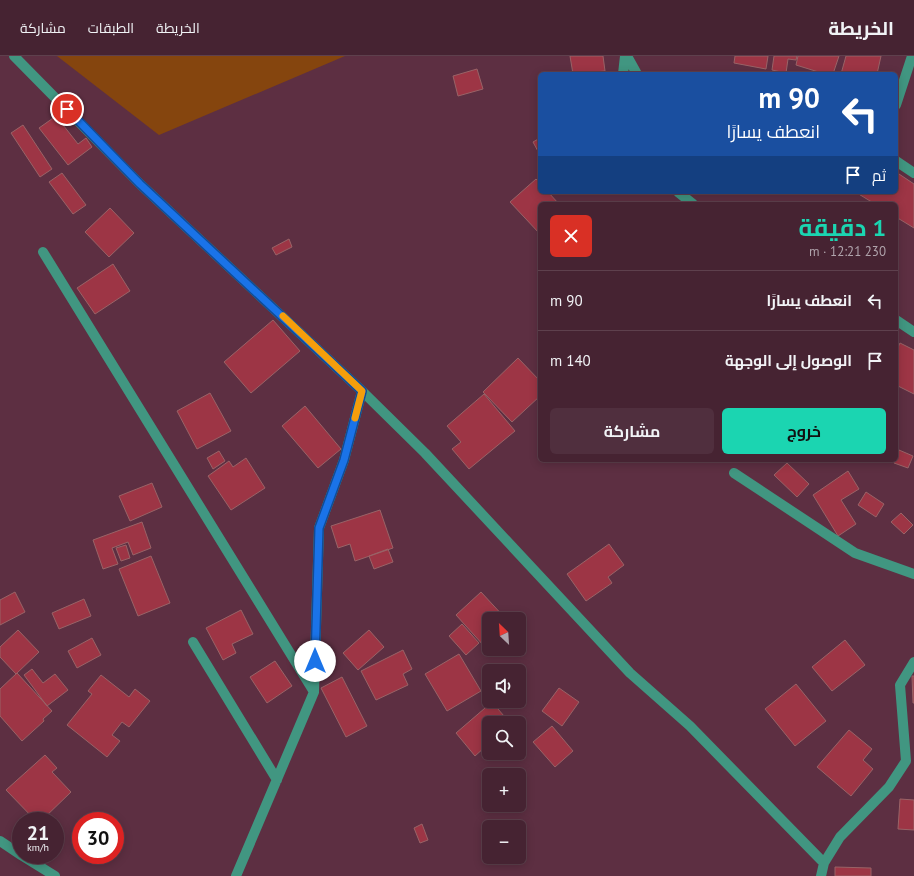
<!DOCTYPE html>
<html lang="ar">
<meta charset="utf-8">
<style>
:root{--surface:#462332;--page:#502f3e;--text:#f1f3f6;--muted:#b0a4ac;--line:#5e404d;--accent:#1bd5b1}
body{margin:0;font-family:"PT Sans",Cairo,sans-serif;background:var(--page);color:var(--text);direction:rtl;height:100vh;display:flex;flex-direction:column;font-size:15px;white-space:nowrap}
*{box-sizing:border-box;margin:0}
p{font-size:13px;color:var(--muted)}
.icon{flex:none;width:22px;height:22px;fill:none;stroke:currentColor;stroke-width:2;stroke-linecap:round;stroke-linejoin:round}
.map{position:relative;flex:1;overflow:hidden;direction:ltr}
.details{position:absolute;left:538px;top:146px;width:360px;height:260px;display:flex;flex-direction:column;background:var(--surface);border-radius:6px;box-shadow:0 2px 10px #0003,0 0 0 1px var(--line);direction:rtl}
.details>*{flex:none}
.hud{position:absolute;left:538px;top:16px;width:360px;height:122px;border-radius:6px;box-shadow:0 2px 10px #0003,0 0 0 1px var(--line);direction:rtl;background:#1a4fa0;color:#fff;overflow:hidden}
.needle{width:26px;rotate:335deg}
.buttons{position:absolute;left:482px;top:556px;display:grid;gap:8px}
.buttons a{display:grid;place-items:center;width:44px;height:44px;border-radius:6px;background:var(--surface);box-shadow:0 2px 10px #0003,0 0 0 1px var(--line);font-size:20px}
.speed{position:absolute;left:12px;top:756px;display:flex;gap:8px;font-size:20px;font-weight:700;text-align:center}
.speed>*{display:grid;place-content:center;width:52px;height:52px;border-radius:50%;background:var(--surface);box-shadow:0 2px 10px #0003,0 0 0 1px var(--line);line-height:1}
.speed small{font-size:10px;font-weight:400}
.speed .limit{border:6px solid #d22;background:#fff;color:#111}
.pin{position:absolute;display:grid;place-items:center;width:34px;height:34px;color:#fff;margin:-17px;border:2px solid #fff;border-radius:50%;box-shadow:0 1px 4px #0007}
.me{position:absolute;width:44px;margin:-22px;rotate:0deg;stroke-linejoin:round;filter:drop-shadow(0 0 3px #0008)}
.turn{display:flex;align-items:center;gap:14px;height:84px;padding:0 12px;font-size:18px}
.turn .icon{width:52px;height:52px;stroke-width:2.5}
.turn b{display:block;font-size:28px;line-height:34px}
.then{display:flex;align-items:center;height:38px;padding:0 12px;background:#0003;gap:8px;font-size:15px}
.round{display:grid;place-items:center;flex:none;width:42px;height:42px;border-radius:6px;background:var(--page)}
.summary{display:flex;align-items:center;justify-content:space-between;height:68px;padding:0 12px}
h1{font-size:24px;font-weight:700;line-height:30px;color:var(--accent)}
.action{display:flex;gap:8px;margin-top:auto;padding:8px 12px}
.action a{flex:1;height:46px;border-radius:6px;background:var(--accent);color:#111;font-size:16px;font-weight:700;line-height:46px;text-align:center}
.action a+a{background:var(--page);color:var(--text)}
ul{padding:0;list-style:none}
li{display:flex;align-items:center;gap:12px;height:60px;padding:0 12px;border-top:1px solid var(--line)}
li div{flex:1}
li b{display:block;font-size:15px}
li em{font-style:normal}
header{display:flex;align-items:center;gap:24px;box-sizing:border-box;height:56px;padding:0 20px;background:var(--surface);border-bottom:1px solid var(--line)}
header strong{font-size:19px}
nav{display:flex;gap:22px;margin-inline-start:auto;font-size:14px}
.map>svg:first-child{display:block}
</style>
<header>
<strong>الخريطة</strong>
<nav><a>الخريطة</a><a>الطبقات</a><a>مشاركة</a></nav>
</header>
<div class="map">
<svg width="914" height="820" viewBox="0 0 914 820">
<rect width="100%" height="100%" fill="#5d2f42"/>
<path fill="#85450e" d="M57,0H345L159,79Z"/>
<path fill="#9d3545" stroke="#996367" d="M570,0H603L605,15L573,18Z
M735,0H768L766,13L734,7Z
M774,0H797L796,4L788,3L786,17L772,14Z
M798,0H839L833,18H825L796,9Z
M846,0H881L877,18H841Z
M477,13L483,33L458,40L453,20Z
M56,60L78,88L86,82L92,91L68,109L39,72Z
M23,69L52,113L40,121L11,77Z
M540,82V99L533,86Z
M896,116L914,128V172L896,161V148H875L857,137L896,136Z
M62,117L86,149L73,158L49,126Z
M536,123L540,127V136H548L559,148H540L539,177L510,146Z
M110,152L134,177L109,201L85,176Z
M289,183L292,191L276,199L272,192Z
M113,208L130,235L95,258L77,232Z
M273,264L300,295L251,337L224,306Z
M900,287L914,294V338L896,329V295Z
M518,302L540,325V340L512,366L483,336Z
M210,337L231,375L197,393L177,355Z
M484,338L515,375L469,413L452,393L461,386L447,370Z
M305,350L341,393L318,412L282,370Z
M899,394L913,400L908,412L894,407Z
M219,395L225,405L213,413L207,402Z
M246,402L265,432L231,454L208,420L229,405L233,411Z
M787,407L809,428L797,441L774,419Z
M848,415L859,433L841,444L856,468L838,480L813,439Z
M152,427L162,451L130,465L119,440Z
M866,436L884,448L876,461L858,449Z
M380,454L393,492L355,505L350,488L338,492L331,470Z
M901,457L913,469L904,478L891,466Z
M142,466L151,492L133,499L128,486L112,492L118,508L103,513L93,484Z
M609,488L624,509L608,521L612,527L586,545L567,518Z
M126,489L130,502L121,505L116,492Z
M388,493L393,506L374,513L369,500Z
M151,500L170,547L138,560L119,513Z
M15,536L25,556L0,569V544Z
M481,536L506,563H489V585L484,590L456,559Z
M84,543L91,560L59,573L52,557Z
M241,554L253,578L232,588L236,597L223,604L206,572Z
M462,568L479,587L466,599L449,580Z
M18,574L39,596L16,618L0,601V591Z
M369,574L384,591L358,614L343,597Z
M92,582L101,599L77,612L68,595Z
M845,584L865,609L832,635L812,611Z
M403,594L412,613L403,618L408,629L376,644L361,615Z
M459,598L481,635L447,655L425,618Z
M275,605L292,630L267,647L250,621Z
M32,613L43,627L55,618L68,634L47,650L24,619Z
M17,617L52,655L43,663L44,665L22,685L0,660V633Z
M101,619L129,641L135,633L150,645L129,671L122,666L112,679L120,685L107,701L67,669L92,638L88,635Z
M912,620H914V647H913Z
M342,621L367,670L346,681L321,632Z
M796,628L826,665L795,690L765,653Z
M559,632L579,646L562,670L542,655Z
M492,646L510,667H489V695L485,691L475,700L456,677Z
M552,670L573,695L555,711L533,686Z
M849,674L872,693L863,704L873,713L851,740L817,711Z
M45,699L57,712L52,716L71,736L41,765H36L6,734Z
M900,743L914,744V774L898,773Z
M422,768L428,784L420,787L414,772Z
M835,811L871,812V820H835Z"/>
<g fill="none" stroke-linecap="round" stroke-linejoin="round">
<path stroke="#419681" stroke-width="10" d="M14,0L140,128L362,335L425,397L630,617L690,670L824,807
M627,0L637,18
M623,18L625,0
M896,49L912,0
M896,105L914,117
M678,136L693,148
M43,196L314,636L236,820
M896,264L914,276
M734,417L855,497L914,518
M193,586L277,724
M314,636L319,472L344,404L362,335
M0,785L21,799
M21,799L55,820
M821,820L824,807L840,781L889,731L906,705L900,629L914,606"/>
</g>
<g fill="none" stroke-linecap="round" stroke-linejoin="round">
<defs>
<path id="route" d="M67,53L140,128L362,335L344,404L319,472L315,605"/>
</defs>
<use href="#route" stroke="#114b97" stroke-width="10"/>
<use href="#route" stroke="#1a73e8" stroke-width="7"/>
<path stroke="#f59e0b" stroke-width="7" d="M283,260L362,335L355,362"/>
</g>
</svg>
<div class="buttons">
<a><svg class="needle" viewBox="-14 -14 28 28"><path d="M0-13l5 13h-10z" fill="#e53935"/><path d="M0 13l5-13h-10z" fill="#b0a4ac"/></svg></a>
<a><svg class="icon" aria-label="sound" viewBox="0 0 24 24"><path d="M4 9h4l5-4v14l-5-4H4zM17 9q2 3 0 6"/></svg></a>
<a><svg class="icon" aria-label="search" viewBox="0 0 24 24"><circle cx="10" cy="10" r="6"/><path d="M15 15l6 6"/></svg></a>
<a>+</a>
<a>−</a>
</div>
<div class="speed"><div>21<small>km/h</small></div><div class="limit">30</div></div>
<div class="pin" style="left:67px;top:53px;background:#d93025"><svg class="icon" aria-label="arrive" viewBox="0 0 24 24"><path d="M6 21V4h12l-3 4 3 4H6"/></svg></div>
<svg class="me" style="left:315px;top:605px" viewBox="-20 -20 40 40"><circle r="19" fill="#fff"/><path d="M0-13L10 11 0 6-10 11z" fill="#1a73e8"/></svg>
<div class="hud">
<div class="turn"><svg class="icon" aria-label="left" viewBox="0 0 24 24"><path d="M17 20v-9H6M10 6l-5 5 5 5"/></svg><div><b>90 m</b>انعطف يسارًا</div></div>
<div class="then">ثم<svg class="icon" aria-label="arrive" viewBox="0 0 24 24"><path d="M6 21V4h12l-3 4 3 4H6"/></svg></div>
</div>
<section class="details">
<div class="summary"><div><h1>1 دقيقة</h1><p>230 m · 12:21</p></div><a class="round" style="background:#d93025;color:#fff"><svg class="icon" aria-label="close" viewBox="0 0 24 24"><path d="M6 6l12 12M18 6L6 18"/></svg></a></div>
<ul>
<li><svg class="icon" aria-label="left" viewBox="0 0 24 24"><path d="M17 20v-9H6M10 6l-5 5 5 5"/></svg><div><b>انعطف يسارًا</b></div><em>90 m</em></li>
<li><svg class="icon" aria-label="arrive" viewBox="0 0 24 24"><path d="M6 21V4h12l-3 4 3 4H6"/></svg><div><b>الوصول إلى الوجهة</b></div><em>140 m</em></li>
</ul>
<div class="action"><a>خروج</a><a>مشاركة</a></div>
</section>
</div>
